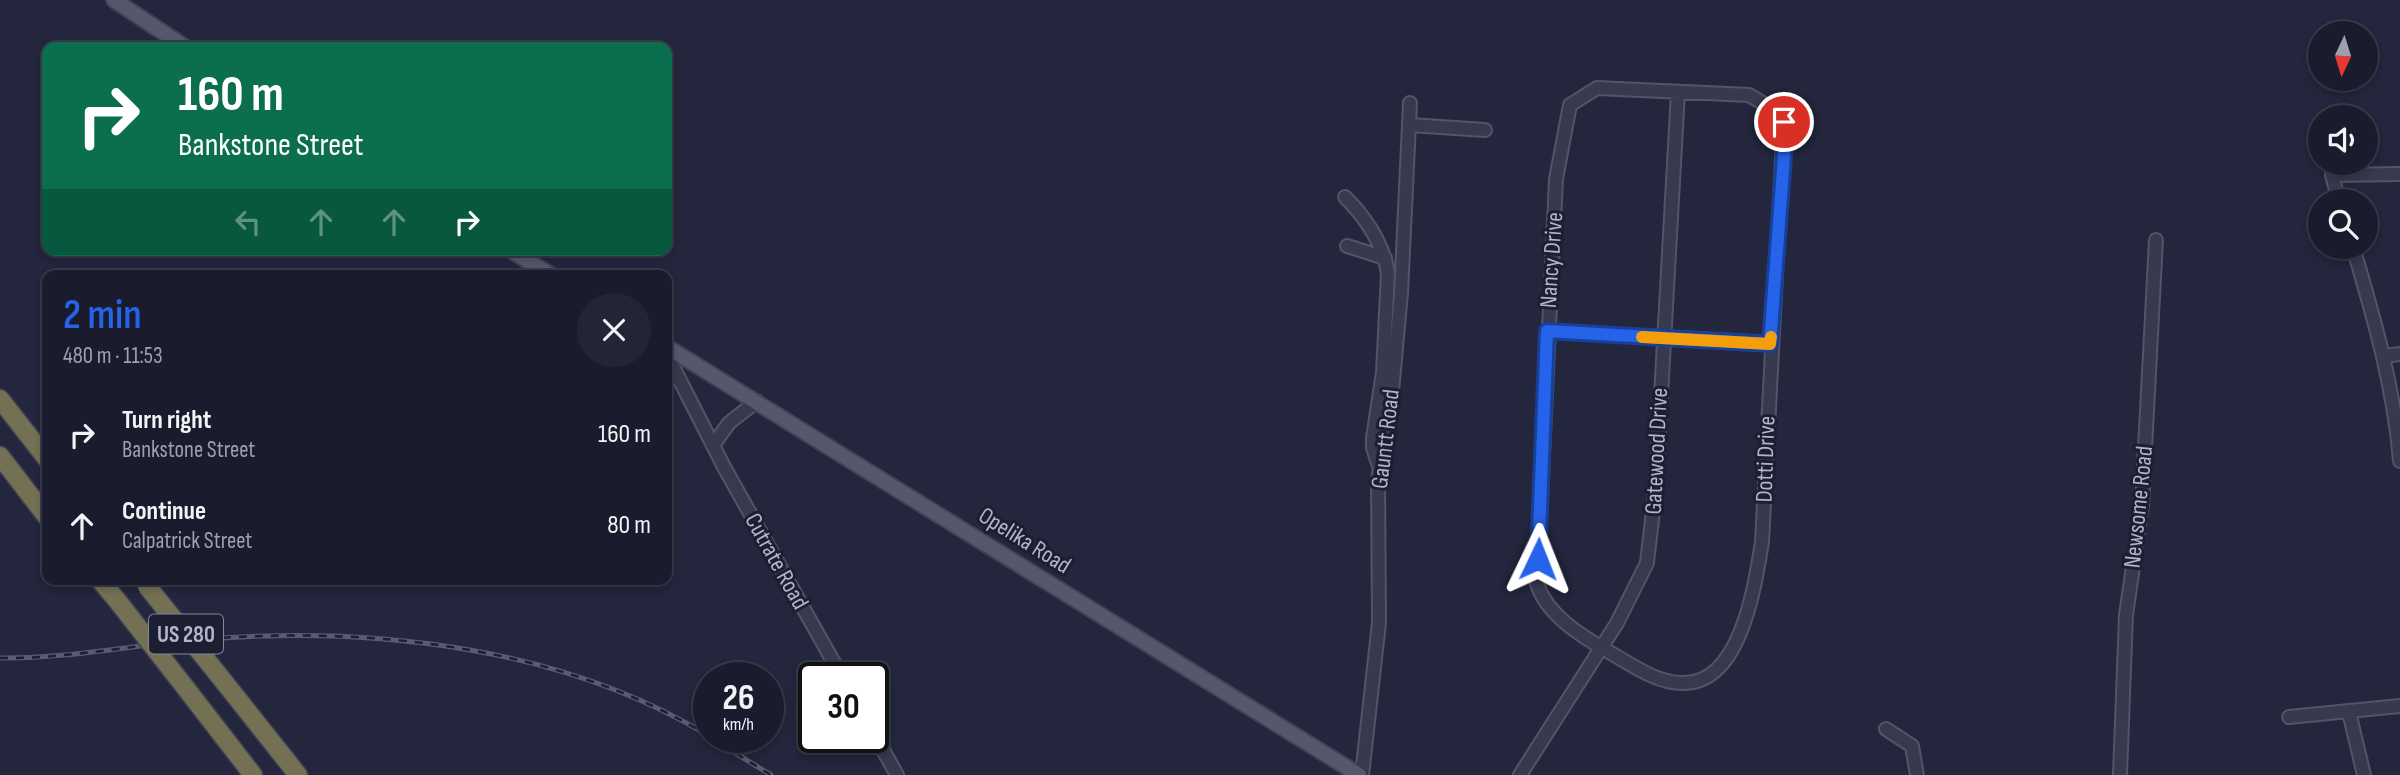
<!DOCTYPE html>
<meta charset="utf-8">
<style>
:root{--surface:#1a1c2d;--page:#232535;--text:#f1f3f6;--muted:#9fa1aa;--line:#383a49;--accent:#2563eb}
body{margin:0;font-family:"Sofia Sans Condensed",sans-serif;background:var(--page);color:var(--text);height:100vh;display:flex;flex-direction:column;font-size:26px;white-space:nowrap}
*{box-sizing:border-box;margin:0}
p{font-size:23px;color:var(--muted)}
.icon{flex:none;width:38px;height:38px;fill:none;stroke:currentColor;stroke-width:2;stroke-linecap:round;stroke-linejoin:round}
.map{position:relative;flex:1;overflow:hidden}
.details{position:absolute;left:42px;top:270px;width:630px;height:315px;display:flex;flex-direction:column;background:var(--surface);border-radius:14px;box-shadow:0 4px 10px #0003,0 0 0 2px var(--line)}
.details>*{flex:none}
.top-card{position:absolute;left:42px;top:42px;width:630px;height:214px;border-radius:14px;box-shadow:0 4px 10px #0003,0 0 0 2px var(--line);background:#0b6e4f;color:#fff;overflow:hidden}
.needle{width:46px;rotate:184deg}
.tools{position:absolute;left:2308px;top:21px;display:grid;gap:14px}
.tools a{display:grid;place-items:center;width:70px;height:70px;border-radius:50%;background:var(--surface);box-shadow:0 4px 10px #0003,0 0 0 2px var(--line);font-size:35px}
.speed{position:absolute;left:693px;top:662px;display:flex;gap:14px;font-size:35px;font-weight:700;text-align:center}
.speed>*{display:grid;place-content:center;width:91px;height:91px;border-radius:50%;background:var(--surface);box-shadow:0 4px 10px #0003,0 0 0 2px var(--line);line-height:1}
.speed small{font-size:18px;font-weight:400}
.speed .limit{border:4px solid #111;border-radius:10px;background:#fff;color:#111}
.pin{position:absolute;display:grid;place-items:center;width:60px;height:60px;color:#fff;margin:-30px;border:4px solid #fff;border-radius:50%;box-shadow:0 2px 7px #0007}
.me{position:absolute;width:77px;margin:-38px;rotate:2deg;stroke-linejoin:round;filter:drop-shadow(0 0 5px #0008)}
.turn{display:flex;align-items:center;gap:24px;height:147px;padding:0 21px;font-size:32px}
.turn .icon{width:91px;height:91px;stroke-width:2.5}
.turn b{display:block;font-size:49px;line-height:60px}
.lanes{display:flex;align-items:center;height:66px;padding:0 21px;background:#0003;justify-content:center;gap:35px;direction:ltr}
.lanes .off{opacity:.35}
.round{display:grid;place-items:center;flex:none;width:74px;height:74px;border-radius:37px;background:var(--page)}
.summary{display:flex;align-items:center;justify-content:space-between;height:119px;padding:0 21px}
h1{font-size:42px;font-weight:600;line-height:52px;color:var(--accent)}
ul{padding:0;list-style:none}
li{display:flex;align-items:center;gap:21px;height:91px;padding:0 21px}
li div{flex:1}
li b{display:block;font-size:26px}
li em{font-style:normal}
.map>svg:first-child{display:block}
</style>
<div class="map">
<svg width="2400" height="775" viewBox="0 0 2400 775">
<rect width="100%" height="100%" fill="#23263c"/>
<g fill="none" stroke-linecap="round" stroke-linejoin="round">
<defs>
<path id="minor" d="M1597,88L1749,95L1778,112L1784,122L1762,542C1755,585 1741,685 1682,683C1656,683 1631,664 1609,652C1581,636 1547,615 1537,584L1556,179L1570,105Z
M1410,125L1485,130
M1345,197C1366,218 1383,244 1388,273L1383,372L1373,438V448L1379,466
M2339,201L2332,175L2400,174
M1347,246L1385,258
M2353,247C2374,318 2394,387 2400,461
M1547,331L1770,343
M667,355L724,467L842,677
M2384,356L2400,354
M714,444L729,423L757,401
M2349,712L2364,775
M2289,717L2400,706
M1886,729L1912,746L1917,775
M873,732L897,775
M1362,775L1379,623L1378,479L1391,403L1401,293L1410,103
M1520,775L1617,623L1647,563L1656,485L1678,92
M2120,775L2126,615L2142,505L2156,240"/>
<path id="major" d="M114,0L185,47
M510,250L551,275
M667,347L1359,775"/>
<path id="highway" d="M0,399L47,459
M0,456L47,517
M99,579L116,599
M225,683L298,775
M188,691L253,775"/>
</defs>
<use href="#minor" stroke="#525467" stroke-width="16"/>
<use href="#major" stroke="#404255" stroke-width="18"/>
<use href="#highway" stroke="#3f4154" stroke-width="21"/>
<use href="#minor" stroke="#37394c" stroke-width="12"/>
<use href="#major" stroke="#55576d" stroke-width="14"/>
<use href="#highway" stroke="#737054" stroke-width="18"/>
<defs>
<path id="rail" d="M0,658C68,659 138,644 206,639C375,626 562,647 709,736
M709,737L771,775"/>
</defs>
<use href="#rail" stroke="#595b74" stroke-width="5"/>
<use href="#rail" stroke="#1c1e31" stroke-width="2.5" stroke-dasharray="8" stroke-linecap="butt"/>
<defs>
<path id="highway-bridge" d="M147,586L225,683
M116,599L188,691"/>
</defs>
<use href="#highway-bridge" stroke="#3f4154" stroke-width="21" stroke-linecap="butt"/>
<use href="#highway-bridge" stroke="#737054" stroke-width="18"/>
</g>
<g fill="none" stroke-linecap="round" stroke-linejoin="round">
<defs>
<path id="route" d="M1538,559L1547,331L1770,344L1784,156V122"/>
</defs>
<use href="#route" stroke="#184099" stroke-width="18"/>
<use href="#route" stroke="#2563eb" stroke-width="12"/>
<path stroke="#f59e0b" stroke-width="12" d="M1642,337L1770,344L1771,337"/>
</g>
<g text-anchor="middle" stroke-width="6" stroke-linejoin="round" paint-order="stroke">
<rect fill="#1c1e31" stroke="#85879b" stroke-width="2" x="149" y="614.5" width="74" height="39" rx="5"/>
<g font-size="23" font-weight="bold" fill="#b2b4c8">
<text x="186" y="642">US 280</text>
</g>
<g font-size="24" fill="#b2b4c8" stroke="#1c1e31">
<text transform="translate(1551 260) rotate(-86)" y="8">Nancy Drive</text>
<text transform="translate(1385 439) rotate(-83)" y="8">Gauntt Road</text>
<text transform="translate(1656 451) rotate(-87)" y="8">Gatewood Drive</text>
<text transform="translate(1765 459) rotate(-88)" y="8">Dotti Drive</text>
<text transform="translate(2138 507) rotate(-84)" y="8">Newsome Road</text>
<text transform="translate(1025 540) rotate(32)" y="8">Opelika Road</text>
<text transform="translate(777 561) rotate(61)" y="8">Cutrate Road</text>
</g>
</g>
</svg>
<div class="tools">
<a><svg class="needle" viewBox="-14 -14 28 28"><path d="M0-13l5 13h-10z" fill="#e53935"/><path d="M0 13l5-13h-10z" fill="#9fa1aa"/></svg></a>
<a><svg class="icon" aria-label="sound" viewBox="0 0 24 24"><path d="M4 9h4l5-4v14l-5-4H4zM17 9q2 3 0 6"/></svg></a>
<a><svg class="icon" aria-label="search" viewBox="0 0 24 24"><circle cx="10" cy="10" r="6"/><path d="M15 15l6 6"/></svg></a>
</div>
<div class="speed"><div>26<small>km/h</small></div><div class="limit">30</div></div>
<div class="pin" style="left:1784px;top:122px;background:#d93025"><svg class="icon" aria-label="arrive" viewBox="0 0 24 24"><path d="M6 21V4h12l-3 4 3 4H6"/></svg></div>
<svg class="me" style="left:1538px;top:559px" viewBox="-20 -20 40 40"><path d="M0-17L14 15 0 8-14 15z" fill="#2563eb" stroke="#fff" stroke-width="4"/></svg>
<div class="top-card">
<div class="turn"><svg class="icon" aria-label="right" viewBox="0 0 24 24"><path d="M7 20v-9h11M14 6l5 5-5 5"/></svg><div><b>160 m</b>Bankstone Street</div></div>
<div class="lanes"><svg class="icon off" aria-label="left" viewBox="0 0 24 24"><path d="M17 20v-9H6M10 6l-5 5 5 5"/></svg><svg class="icon off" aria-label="ahead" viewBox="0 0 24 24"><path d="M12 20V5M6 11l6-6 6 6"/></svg><svg class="icon off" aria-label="ahead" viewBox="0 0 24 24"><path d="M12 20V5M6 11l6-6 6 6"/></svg><svg class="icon" aria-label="right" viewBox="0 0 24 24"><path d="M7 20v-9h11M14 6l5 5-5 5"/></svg></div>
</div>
<section class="details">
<div class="summary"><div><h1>2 min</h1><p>480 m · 11:53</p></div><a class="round"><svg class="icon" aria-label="close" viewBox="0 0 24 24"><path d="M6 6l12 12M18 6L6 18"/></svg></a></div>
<ul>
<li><svg class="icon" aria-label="right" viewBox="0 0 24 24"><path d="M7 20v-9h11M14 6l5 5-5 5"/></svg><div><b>Turn right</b><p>Bankstone Street</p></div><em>160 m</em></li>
<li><svg class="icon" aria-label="ahead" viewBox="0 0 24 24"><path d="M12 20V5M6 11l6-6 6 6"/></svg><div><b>Continue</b><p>Calpatrick Street</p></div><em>80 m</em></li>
</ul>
</section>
</div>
